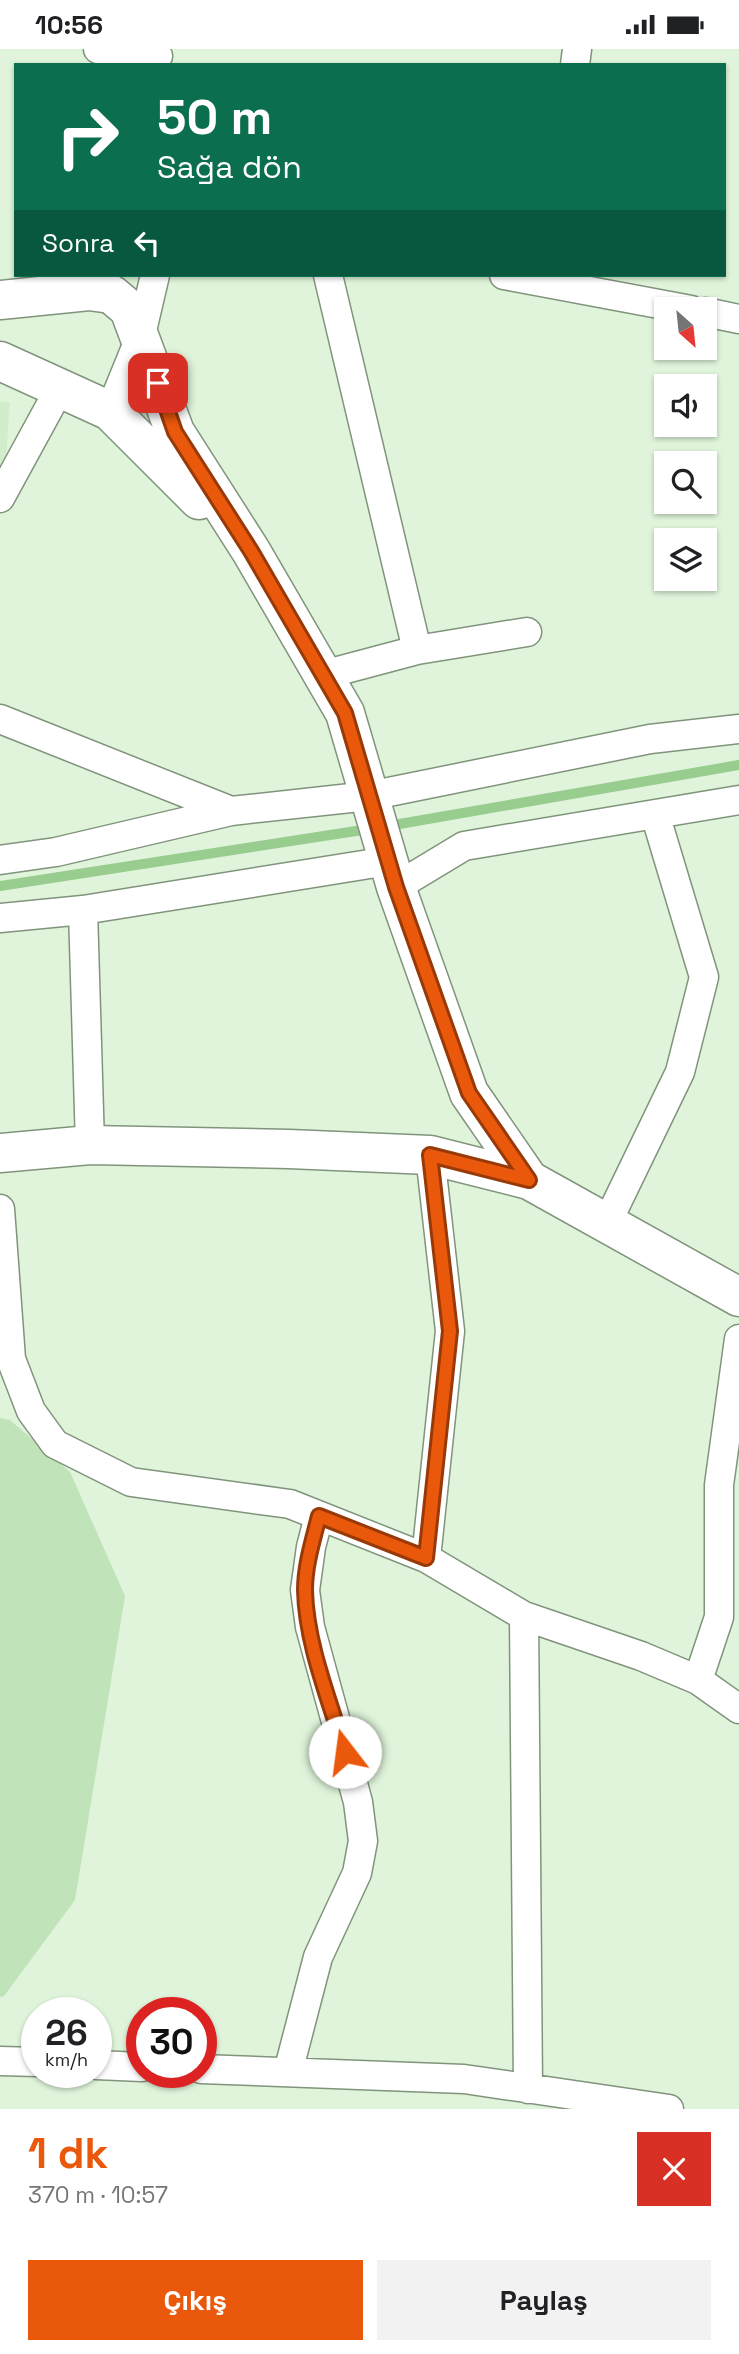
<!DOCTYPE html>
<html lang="tr">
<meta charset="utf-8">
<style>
:root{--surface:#fff;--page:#f2f2f2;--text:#202124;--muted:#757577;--accent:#ea580c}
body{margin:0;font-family:"Space Grotesk",sans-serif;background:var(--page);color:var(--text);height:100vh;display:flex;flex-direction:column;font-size:26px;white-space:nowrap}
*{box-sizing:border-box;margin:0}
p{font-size:23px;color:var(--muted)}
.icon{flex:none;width:38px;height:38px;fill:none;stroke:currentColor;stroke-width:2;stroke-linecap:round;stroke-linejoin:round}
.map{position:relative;height:2060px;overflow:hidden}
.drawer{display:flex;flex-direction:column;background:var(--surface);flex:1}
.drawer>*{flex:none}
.top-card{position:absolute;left:14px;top:14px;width:712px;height:214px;border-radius:0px;box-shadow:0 2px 5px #0004;background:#0b6e4f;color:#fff;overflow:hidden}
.needle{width:46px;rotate:153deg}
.fabs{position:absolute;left:654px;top:248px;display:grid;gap:14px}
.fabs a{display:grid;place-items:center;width:63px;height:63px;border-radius:0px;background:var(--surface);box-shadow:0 2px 5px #0004;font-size:35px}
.speed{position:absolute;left:21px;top:1948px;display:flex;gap:14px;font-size:35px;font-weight:700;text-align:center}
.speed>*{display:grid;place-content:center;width:91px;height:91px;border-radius:50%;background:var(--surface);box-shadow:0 2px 5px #0004;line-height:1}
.speed small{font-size:18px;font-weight:400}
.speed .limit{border:10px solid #d22;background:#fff;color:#111}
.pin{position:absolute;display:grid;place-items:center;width:60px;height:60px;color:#fff;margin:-30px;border-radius:14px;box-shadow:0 4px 10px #0006}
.me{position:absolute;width:77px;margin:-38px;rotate:345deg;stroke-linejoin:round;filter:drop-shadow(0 0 5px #0008)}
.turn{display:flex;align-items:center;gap:24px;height:147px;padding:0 28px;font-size:32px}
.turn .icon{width:91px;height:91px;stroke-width:2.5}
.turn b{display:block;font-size:49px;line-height:60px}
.then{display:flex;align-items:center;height:66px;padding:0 28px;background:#0003;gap:14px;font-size:26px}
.round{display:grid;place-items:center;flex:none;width:74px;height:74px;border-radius:0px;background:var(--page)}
.head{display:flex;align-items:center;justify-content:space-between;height:119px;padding:0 28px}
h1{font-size:42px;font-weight:800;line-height:52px;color:var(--accent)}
.action{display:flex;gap:14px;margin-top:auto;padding:14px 28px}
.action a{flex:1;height:80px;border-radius:0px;background:var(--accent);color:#fff;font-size:28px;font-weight:800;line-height:80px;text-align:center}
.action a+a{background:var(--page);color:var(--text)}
.status{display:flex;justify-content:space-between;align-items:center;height:49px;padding:0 35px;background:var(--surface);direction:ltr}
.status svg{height:19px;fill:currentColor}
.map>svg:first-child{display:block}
</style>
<div class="status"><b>10:56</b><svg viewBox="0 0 49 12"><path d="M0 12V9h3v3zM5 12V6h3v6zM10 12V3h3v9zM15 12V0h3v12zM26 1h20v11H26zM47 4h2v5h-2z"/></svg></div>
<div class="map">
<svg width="739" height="2060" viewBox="0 0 739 2060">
<rect width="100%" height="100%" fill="#dff4da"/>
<path fill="#d2edcc" d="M0,353H10L4,437L0,442Z"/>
<path fill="#c1e3ba" d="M0,1369L10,1371L70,1423L125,1547L75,1851L4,1947L0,1948Z"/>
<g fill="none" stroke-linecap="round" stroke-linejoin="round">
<path stroke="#99cc8f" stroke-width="10" d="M388,777L739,716
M0,837L369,780"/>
<defs>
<path id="street" d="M98,0L158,7
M575,16L577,0
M328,226L417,601
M504,226L691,261
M705,263L739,270
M110,362L141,286L155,226
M0,449L60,339
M323,626L417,601L527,583
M0,670L231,762L369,747L650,690L739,680
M0,811L56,803L231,762
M396,838L464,797L739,751
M83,861L90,1096
M0,869L83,861L388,812
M0,1160L11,1310L31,1362L55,1395L131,1433L290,1455L426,1509L524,1567L641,1607L698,1631L739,1660
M607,1174L680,1023L704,928L655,765
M426,1509L450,1282L430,1106
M524,1567L528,2040
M698,1631L719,1568V1436L739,1290
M0,2012L37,2013
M96,2016L142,2018
M201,2020L464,2030L669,2060
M288,2023L318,1908L357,1824L363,1792L358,1753L310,1578L305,1541L311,1498L319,1467"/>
<path id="secondary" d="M0,251L89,242L111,245L129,260L175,383L251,502L345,664L396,838L469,1044L529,1131L739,1248
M0,312L110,362L199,451
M0,1104L90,1096L289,1100L430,1106L529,1131"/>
</defs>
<use href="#street" stroke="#80947c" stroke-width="31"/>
<use href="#secondary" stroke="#80947c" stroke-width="41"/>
<use href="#street" stroke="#fff" stroke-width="28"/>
<use href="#secondary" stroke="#fff" stroke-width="38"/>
</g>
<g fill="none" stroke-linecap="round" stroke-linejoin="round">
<defs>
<path id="route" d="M158,334L175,383L251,502L345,664L396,838L469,1044L529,1131L430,1106L450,1282L426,1509L319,1467C313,1491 305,1516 305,1541C306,1595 330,1652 345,1703"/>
</defs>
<use href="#route" stroke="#983908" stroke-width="18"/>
<use href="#route" stroke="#ea580c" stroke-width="12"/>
</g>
</svg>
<div class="fabs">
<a><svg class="needle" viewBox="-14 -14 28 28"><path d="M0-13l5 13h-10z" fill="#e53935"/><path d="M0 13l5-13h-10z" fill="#757577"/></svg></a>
<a><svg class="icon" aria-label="sound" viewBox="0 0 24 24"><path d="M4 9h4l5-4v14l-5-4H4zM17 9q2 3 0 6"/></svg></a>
<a><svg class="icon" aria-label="search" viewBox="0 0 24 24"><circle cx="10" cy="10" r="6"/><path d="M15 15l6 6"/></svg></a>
<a><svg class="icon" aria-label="layers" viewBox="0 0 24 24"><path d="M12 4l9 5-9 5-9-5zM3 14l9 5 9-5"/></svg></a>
</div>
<div class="speed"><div>26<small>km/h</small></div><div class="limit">30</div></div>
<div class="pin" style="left:158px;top:334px;background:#d93025"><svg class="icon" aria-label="arrive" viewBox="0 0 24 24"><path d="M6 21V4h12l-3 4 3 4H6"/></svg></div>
<svg class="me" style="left:345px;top:1703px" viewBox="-20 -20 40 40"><circle r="19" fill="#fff"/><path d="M0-13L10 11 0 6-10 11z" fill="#ea580c"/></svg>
<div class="top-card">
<div class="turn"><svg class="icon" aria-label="right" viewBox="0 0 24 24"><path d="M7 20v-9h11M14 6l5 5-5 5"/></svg><div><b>50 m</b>Sağa dön</div></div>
<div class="then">Sonra<svg class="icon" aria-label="left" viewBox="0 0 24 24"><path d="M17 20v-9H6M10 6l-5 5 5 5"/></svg></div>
</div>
</div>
<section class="drawer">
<div class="head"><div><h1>1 dk</h1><p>370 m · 10:57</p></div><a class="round" style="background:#d93025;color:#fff"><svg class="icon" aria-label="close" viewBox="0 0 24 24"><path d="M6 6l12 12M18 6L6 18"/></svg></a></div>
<div class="action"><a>Çıkış</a><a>Paylaş</a></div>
</section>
